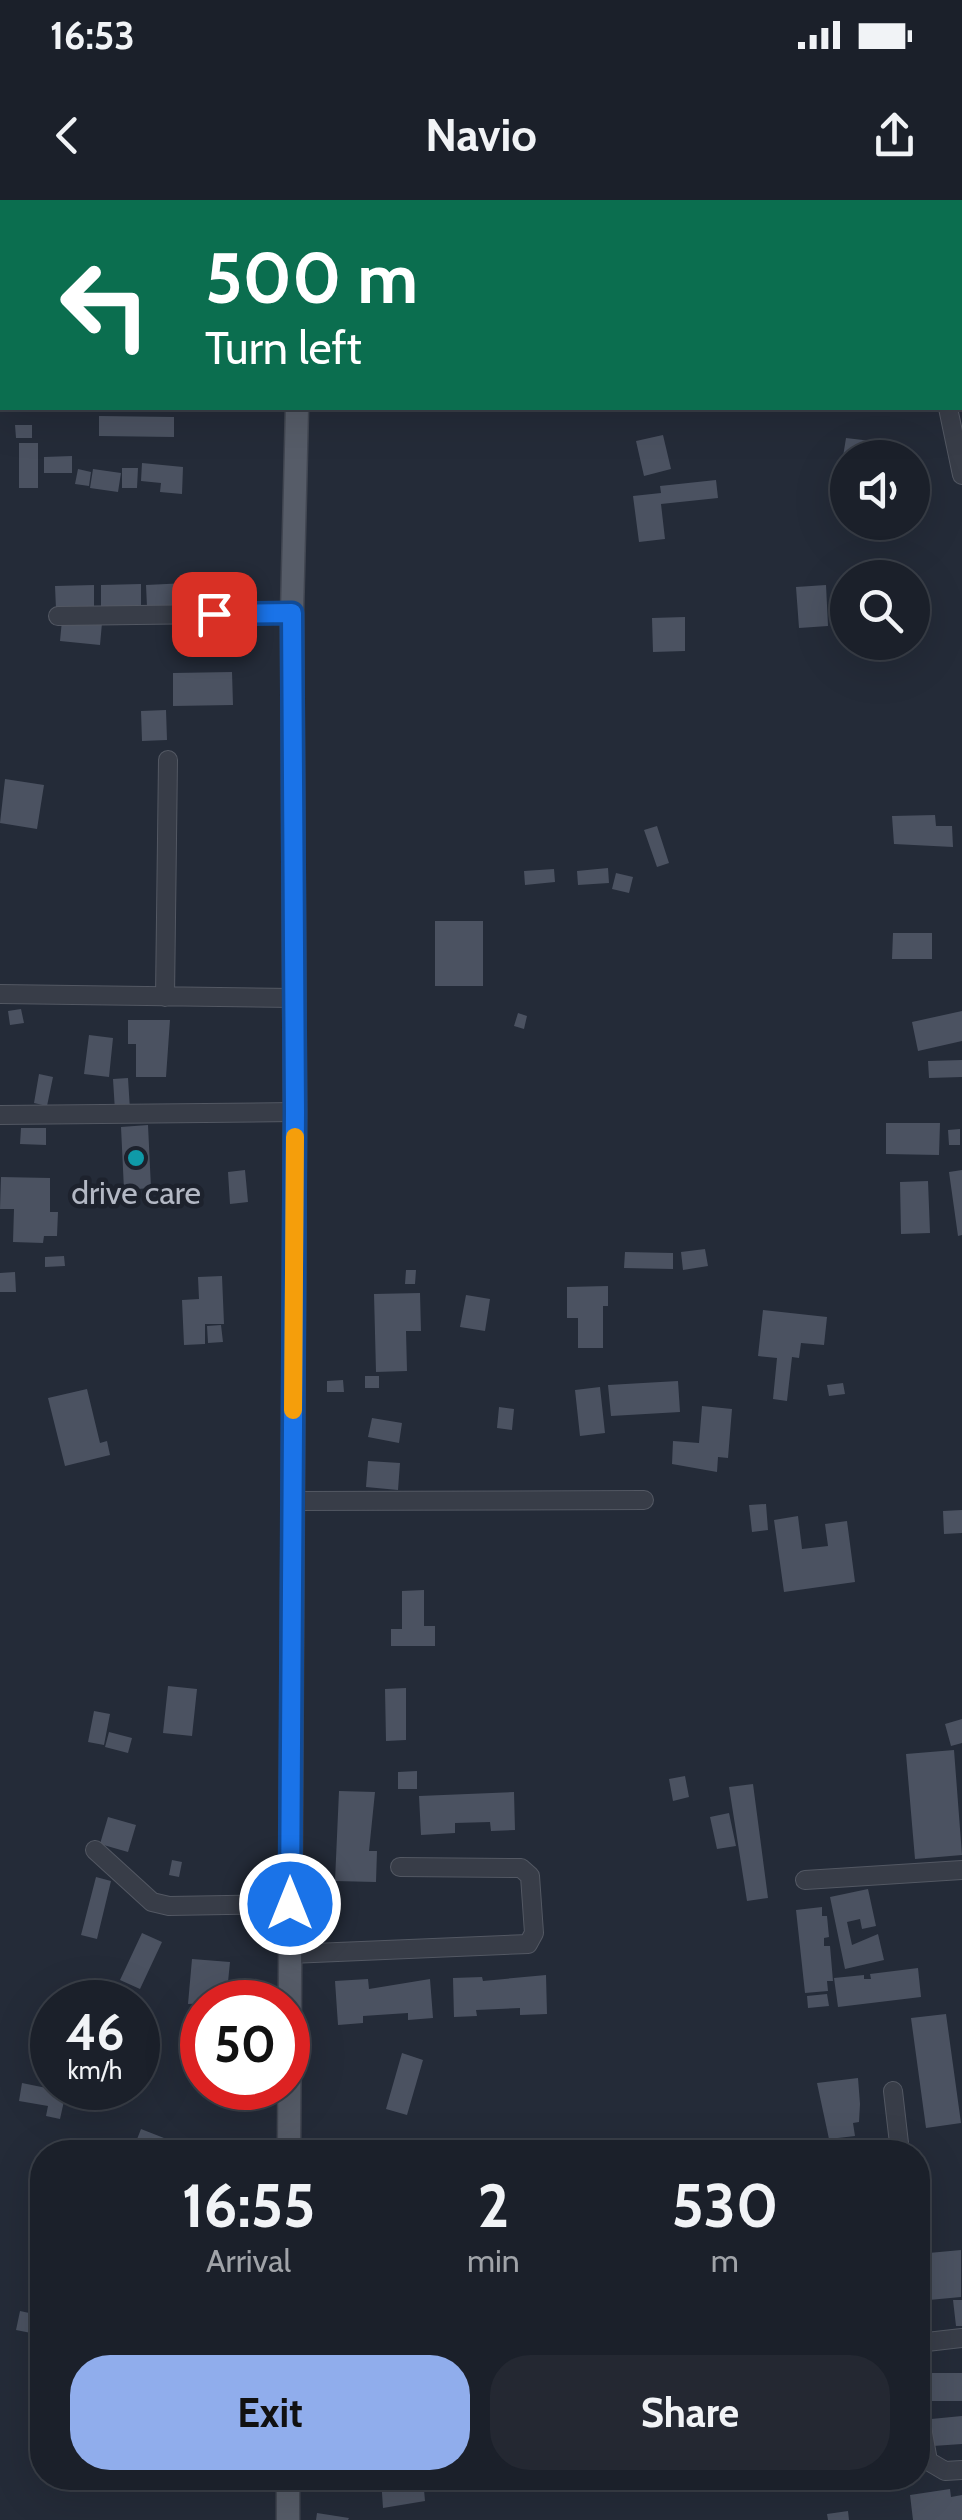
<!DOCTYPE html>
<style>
:root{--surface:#1b202a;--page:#242832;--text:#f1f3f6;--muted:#a0a3a8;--line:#393e47;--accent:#90adec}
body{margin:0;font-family:Cabin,sans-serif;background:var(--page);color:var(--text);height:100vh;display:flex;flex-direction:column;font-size:38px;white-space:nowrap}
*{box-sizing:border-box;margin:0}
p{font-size:32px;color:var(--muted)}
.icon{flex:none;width:55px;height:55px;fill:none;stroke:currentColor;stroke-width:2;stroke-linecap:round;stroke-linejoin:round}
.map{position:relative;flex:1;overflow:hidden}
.side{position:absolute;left:30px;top:1940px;width:900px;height:350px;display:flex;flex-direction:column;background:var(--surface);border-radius:40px;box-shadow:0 10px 40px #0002,0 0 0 2px var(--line)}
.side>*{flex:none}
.banner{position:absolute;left:0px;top:0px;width:962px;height:210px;box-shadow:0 10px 40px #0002,0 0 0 2px var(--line);background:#0b6e4f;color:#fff;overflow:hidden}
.buttons{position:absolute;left:830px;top:240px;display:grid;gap:20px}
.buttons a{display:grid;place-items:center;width:100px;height:100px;border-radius:50%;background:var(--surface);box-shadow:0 10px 40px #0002,0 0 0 2px var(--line);font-size:50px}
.speed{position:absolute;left:30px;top:1780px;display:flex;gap:20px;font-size:50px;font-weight:700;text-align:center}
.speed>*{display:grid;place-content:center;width:130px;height:130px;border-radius:50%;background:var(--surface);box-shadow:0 10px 40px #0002,0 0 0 2px var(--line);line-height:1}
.speed small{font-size:25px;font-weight:400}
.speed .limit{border:15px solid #d22;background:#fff;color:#111}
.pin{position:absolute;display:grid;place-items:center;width:85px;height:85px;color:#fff;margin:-42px;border-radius:20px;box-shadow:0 5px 15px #0006}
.me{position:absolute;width:110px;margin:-55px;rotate:0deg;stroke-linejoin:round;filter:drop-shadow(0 0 8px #0008)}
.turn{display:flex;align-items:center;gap:35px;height:210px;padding:0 40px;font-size:45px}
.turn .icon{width:130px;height:130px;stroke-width:2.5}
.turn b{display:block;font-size:70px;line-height:85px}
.eta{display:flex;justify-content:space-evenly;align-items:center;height:170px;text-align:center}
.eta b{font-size:60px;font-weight:700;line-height:70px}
.cta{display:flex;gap:20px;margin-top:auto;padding:20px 40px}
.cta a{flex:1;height:115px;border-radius:40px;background:var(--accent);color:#111;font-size:40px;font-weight:700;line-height:115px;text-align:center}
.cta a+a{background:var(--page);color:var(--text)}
.status{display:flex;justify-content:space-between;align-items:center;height:70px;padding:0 50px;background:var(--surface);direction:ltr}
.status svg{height:28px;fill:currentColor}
header{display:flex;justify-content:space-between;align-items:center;height:130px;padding:0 40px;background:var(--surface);font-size:45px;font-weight:700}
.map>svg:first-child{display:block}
</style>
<div class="status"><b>16:53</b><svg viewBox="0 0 49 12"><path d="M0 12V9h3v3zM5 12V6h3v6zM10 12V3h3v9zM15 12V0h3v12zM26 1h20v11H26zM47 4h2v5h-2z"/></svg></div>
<header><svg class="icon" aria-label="back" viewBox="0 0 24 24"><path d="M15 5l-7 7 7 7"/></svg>Navio<svg class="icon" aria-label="share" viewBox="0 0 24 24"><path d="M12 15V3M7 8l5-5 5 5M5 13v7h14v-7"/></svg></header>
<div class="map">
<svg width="962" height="2320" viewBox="0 0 962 2320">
<rect width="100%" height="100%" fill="#242b38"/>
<path fill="#4b5261" d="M99,216L174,217V237L99,236Z
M15,225H32V238H16Z
M663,235L671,269L644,276L636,241Z
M846,238L880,242L878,258H848V264L842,263Z
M19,243H38V288H19Z
M72,256V273H44V257Z
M142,263L183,267L182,294L160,292L161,283L141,281Z
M122,268H138L137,288H122Z
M78,269L91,272L89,286L75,284Z
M93,269L121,273L118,292L90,288Z
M912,274H925V289H912Z
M716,280L718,298L661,304L665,339L639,342L633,296L661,293L660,286Z
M193,382H246V395H232V405H193Z
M187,383V406L147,407L146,385Z
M141,384V407L101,408V385Z
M94,385V408L56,409L55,386Z
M826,385L828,426L799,428L796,387Z
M190,417L230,419L228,442L189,440Z
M685,417V451L653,452L652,418Z
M62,420L102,423L100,445L60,441Z
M232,472L233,505L173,506V473Z
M166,510L167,540L142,541L141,511Z
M5,579L44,585L37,629L0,623Z
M935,615L936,626H952L953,647L894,644L892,616Z
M657,626L669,663L657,667L644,630Z
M608,668L609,683L578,685L577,671Z
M554,669L555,682L525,685L524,671Z
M616,673L633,677L629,693L612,689Z
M435,721H483V786H435Z
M893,733H932V759H892Z
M21,809L24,823L10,825L8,811Z
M962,811V841L918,851L912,822Z
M518,813L527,816L524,829L514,826Z
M128,820H170L166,877H136V844H128Z
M89,835L113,838L109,877L84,874Z
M962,860V877L929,878L928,861Z
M39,874L53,877L47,906L34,903Z
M128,878L130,910L115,911L113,879Z
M886,923H940L939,955L886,954Z
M148,925L151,988L124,990L121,927Z
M21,928H46V945L20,944Z
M960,929V945H949L948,930Z
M245,970L248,1002L230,1004L228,972Z
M962,970V1035L958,1036L949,972Z
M1,977L50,978V1012H58L57,1036H44L43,1043L13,1042L14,1009H0Z
M928,981L930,1033L901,1034L900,982Z
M705,1049L708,1066L683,1070L681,1052Z
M625,1052L673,1053V1069L624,1068Z
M64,1056L65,1066L45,1067V1057Z
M406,1070H416L415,1084H405Z
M15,1072L16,1092H0V1073Z
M222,1076L224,1124H205V1144L184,1145L182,1100L199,1099L198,1077Z
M608,1086V1106H603V1148H578V1118H567V1087Z
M420,1093L421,1131H406L407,1171L376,1172L374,1094Z
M466,1095L490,1099L485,1131L460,1127Z
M763,1110L827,1117L824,1145L801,1143L799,1158L792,1157L787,1201L773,1199L777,1158L758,1156Z
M221,1125L223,1142L208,1143L207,1126Z
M365,1176H379V1188H365Z
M343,1180L344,1192H327V1181Z
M678,1181L680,1212L611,1216L608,1185Z
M843,1183L845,1194L829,1196L827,1185Z
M600,1187L605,1233L580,1236L575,1190Z
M87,1189L100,1243L107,1241L110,1255L65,1266L48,1198Z
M702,1206L732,1209L728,1258L718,1257L717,1272L672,1264L673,1241L699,1243Z
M499,1207L514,1209L512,1230L497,1228Z
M372,1218L402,1223L399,1243L368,1237Z
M368,1261L400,1263L398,1290L366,1287Z
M766,1304L768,1330L752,1332L749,1305Z
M962,1310V1333L944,1334L943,1311Z
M798,1316L802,1349L828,1346L825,1324L847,1321L855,1382L784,1392L774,1320Z
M424,1390V1426H435V1446H391V1429H402V1391Z
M168,1486L197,1489L192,1536L163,1533Z
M406,1488V1540L386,1541L385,1489Z
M94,1511L110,1514L104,1545L88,1542Z
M962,1519V1543L951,1546L945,1524Z
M109,1532L132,1538L128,1553L105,1547Z
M954,1550L962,1655L915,1659L906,1554Z
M417,1571V1589H398V1572Z
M685,1576L689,1597L673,1601L669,1579Z
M753,1584L768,1698L747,1701L729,1587Z
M339,1591L375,1592L369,1651H377L376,1682L335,1681Z
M514,1592L515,1630L491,1631L490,1622L455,1623V1633L421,1635L419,1596Z
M729,1613L736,1646L717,1649L710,1617Z
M108,1617L136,1625L128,1652L100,1644Z
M172,1660L182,1662L179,1677L169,1675Z
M96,1677L111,1681L97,1739L81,1735Z
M868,1689L876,1726L862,1729L860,1719L847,1722L852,1745L878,1734L884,1760L845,1769L830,1697Z
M822,1707V1716H827L829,1737L824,1738V1746H830L833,1781H827L828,1791L805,1793L796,1710Z
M142,1733L162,1742L140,1789L120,1780Z
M192,1759L230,1762L226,1802L188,1804Z
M918,1768L921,1797L838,1807L834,1778L864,1775V1779H871L870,1774Z
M546,1775L547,1814L520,1815V1808L476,1810L477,1816L454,1817L453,1778L482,1777L483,1781Z
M368,1779L369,1789L430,1779L433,1818L408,1820V1813L363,1816V1823L338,1825L335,1781Z
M827,1794L829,1806L808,1808L807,1796Z
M946,1814L961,1923L926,1928L911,1818Z
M402,1853L423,1860L407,1915L386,1909Z
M858,1878L860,1904L859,1922L853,1923L855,1936L829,1939L817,1883Z
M22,1883L66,1892L60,1919L46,1916L48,1906L19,1901Z
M141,1929L164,1938L158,1952H132Z
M870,1945V1952H828V1946Z
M961,2050V2097L918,2101V2054Z
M953,2100H962V2126H956Z
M20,2111L34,2114L31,2133L16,2130Z
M926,2173H962V2201H926Z
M962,2216V2244L933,2246L931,2219Z
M381,2278H423L425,2301L383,2308Z
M950,2289L951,2297L962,2295V2320H913L910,2295Z
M848,2311L849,2320H828L827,2314Z
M317,2313L349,2318L348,2320H316Z"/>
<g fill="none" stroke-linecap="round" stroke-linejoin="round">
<defs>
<path id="minor" d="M906,0V2
M0,36H2
M948,208L962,275
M58,416L292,413
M0,794L293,798
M165,797L168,560
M0,915L295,912
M292,1301L644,1300
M95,1650L152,1702L169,1706L290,1704
M805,1680L962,1670
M290,1754L528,1744L534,1733L530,1676L521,1668L400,1667
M893,1891L900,1952
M918,2143L962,2138
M918,2205L928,2261L945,2271L962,2270"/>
<path id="major" d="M300,0V2
M289,1952L295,912L292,413L297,208
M288,2320V2278"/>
</defs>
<use href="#minor" stroke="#535863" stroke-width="20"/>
<use href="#major" stroke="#414651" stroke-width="25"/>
<use href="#minor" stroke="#383d48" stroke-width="18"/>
<use href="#major" stroke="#565c68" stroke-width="22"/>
</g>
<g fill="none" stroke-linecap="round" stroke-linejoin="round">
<defs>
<path id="route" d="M214,414L292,413L295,912L290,1704"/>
</defs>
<use href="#route" stroke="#114b97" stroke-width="25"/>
<use href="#route" stroke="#1a73e8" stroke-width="18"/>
<path stroke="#f59e0b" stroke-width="18" d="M293,1210L295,937"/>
</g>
<circle fill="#0f9aa8" stroke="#1d222d" stroke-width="4" cx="136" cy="958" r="10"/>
<g text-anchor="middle" stroke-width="9" stroke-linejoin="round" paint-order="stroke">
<g font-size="32" fill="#b3b8c4" stroke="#1d222d">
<text x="136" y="1004">drive care</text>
</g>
</g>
</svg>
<div class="buttons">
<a><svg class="icon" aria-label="sound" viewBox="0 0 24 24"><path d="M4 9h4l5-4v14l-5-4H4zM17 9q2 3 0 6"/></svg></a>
<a><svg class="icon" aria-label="search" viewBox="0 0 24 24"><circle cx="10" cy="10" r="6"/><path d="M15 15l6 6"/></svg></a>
</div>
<div class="speed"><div>46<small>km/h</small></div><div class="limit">50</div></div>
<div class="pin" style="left:214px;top:414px;background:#d93025"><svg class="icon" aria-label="arrive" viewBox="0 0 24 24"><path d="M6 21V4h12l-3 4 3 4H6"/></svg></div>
<svg class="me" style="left:290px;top:1704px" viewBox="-20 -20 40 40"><circle r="17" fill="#1a73e8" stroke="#fff" stroke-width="3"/><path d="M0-11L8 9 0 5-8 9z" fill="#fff"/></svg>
<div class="banner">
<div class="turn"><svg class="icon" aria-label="left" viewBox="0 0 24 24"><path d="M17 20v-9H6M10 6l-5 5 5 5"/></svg><div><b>500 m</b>Turn left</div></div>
</div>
<section class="side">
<div class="eta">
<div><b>16:55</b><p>Arrival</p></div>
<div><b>2</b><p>min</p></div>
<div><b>530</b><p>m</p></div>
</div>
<div class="cta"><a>Exit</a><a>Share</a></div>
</section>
</div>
